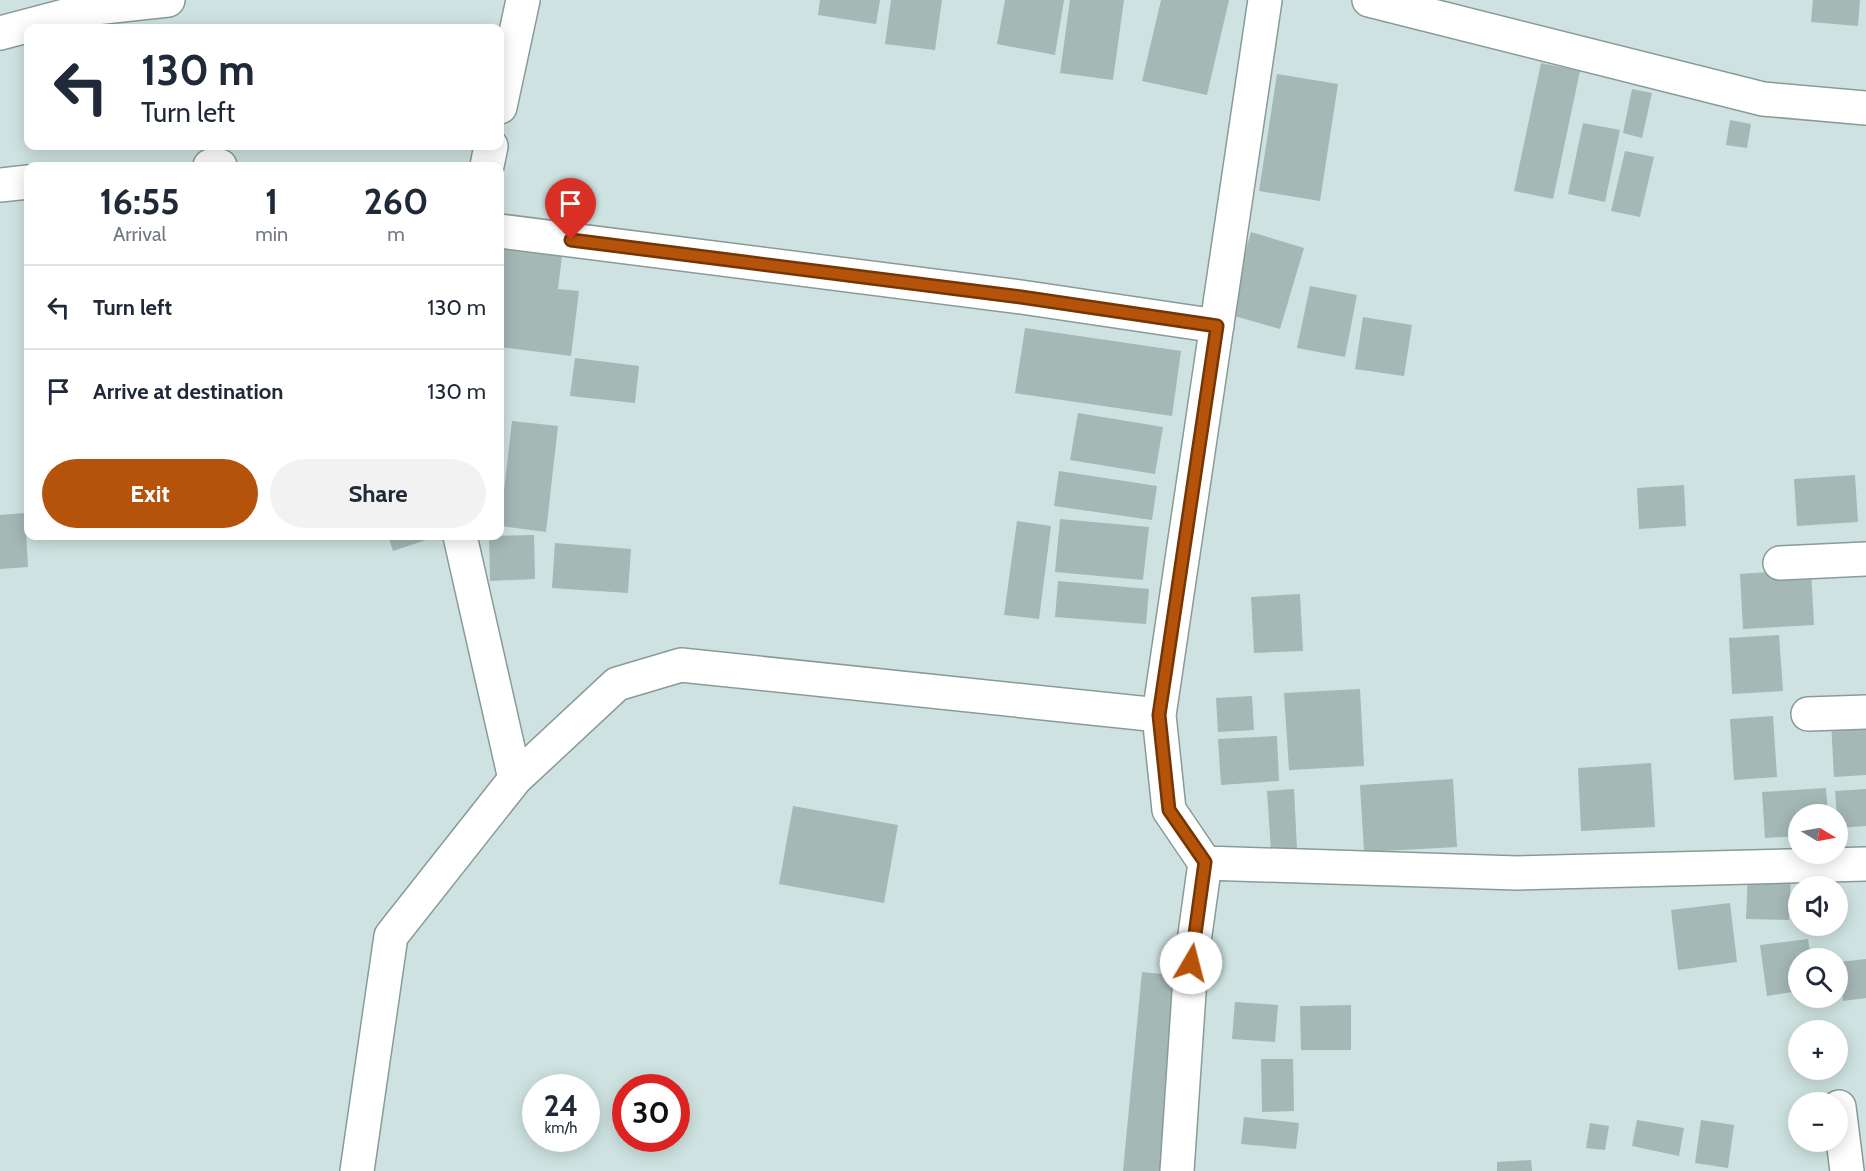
<!DOCTYPE html>
<meta charset="utf-8">
<style>
:root{--surface:#fff;--page:#f2f2f3;--text:#1f2937;--muted:#747a83;--line:#e0e1e3;--accent:#b45309}
body{margin:0;font-family:Cabin,sans-serif;background:var(--page);color:var(--text);height:100vh;display:flex;flex-direction:column;font-size:22px;white-space:nowrap}
*{box-sizing:border-box;margin:0}
p{font-size:20px;color:var(--muted)}
.icon{flex:none;width:33px;height:33px;fill:none;stroke:currentColor;stroke-width:2;stroke-linecap:round;stroke-linejoin:round}
.map{position:relative;flex:1;overflow:hidden}
.sheet{position:absolute;left:24px;top:162px;width:480px;height:378px;display:flex;flex-direction:column;background:var(--surface);border-radius:12px;box-shadow:0 3px 15px #0003}
.sheet>*{flex:none}
.top-card{position:absolute;left:24px;top:24px;width:480px;height:126px;border-radius:12px;box-shadow:0 3px 15px #0003;background:#fff;color:var(--text);overflow:hidden}
.needle{width:39px;rotate:100deg}
.fabs{position:absolute;left:1788px;top:804px;display:grid;gap:12px}
.fabs a{display:grid;place-items:center;width:60px;height:60px;border-radius:50%;background:var(--surface);box-shadow:0 3px 15px #0003;font-size:30px}
.speed{position:absolute;left:522px;top:1074px;display:flex;gap:12px;font-size:30px;font-weight:700;text-align:center}
.speed>*{display:grid;place-content:center;width:78px;height:78px;border-radius:50%;background:var(--surface);box-shadow:0 3px 15px #0003;line-height:1}
.speed small{font-size:15px;font-weight:400}
.speed .limit{border:9px solid #d22;background:#fff;color:#111}
.pin{position:absolute;display:grid;place-items:center;width:51px;height:51px;color:#fff;margin:-62px -26px;border-radius:50% 50% 50% 0;rotate:-45deg;box-shadow:0 0 6px #0007}
.pin .icon{rotate:45deg}
.me{position:absolute;width:66px;margin:-33px;rotate:8deg;stroke-linejoin:round;filter:drop-shadow(0 0 4px #0008)}
.turn{display:flex;align-items:center;gap:21px;height:126px;padding:0 18px;font-size:27px}
.turn .icon{width:78px;height:78px;stroke-width:2.5}
.turn b{display:block;font-size:42px;line-height:51px}
.eta{display:flex;justify-content:space-evenly;align-items:center;height:102px;text-align:center}
.eta b{font-size:36px;font-weight:700;line-height:42px}
.action{display:flex;gap:12px;margin-top:auto;padding:12px 18px}
.action a{flex:1;height:69px;border-radius:36px;background:var(--accent);color:#fff;font-size:24px;font-weight:700;line-height:69px;text-align:center}
.action a+a{background:var(--page);color:var(--text)}
ul{padding:0;list-style:none}
li{display:flex;align-items:center;gap:18px;height:84px;padding:0 18px;border-top:2px solid var(--line)}
li div{flex:1}
li b{display:block;font-size:22px}
li em{font-style:normal}
.map>svg:first-child{display:block}
</style>
<div class="map">
<svg width="1866" height="1171" viewBox="0 0 1866 1171">
<rect width="100%" height="100%" fill="#cee3e1"/>
<path fill="#a4b8b6" d="M820,0H880L876,24L818,15Z
M891,0H942L935,50L885,44Z
M1005,0H1064L1055,55L997,44Z
M1070,0H1124L1113,80L1060,73Z
M1161,0H1229L1207,95L1142,81Z
M1813,0H1860L1858,26L1811,22Z
M1541,63L1580,71L1553,199L1514,191Z
M1277,74L1338,84L1320,201L1259,191Z
M1632,89L1652,93L1642,138L1623,133Z
M1730,120L1751,124L1747,148L1726,145Z
M1583,123L1620,130L1605,202L1568,194Z
M1625,151L1654,157L1640,217L1611,211Z
M1251,232L1304,248L1280,329L1227,314Z
M500,249L562,256L558,289L579,291L571,356L500,347Z
M1310,286L1357,295L1345,357L1297,348Z
M1363,317L1412,325L1404,376L1355,369Z
M1025,328L1181,351L1172,416L1015,393Z
M575,358L639,366L635,403L570,396Z
M1078,413L1163,427L1155,474L1070,460Z
M512,421L558,426L546,532L500,526Z
M1059,471L1157,486L1152,520L1054,506Z
M1855,475L1858,522L1797,526L1794,479Z
M1684,485L1686,526L1639,529L1637,488Z
M25,513L28,567L0,569V515Z
M1060,519L1149,527L1143,580L1055,572Z
M1017,521L1051,526L1039,619L1004,615Z
M534,535L535,579L490,581L489,536Z
M388,536H438L393,551Z
M555,543L631,549L628,593L552,588Z
M1811,569L1814,625L1743,629L1740,574Z
M1058,581L1149,589L1146,624L1055,617Z
M1300,594L1303,651L1254,653L1251,597Z
M1779,635L1783,691L1732,694L1729,638Z
M1360,689L1364,766L1289,770L1284,693Z
M1252,696L1254,730L1218,732L1216,698Z
M1773,716L1777,777L1734,780L1730,719Z
M1866,720V775L1834,777L1831,722Z
M1277,736L1279,781L1221,785L1218,739Z
M1651,763L1655,827L1581,831L1578,768Z
M1453,779L1457,847L1364,852L1360,785Z
M1826,788L1828,814H1798V836L1765,838L1762,792Z
M1294,789L1297,849L1271,851L1267,791Z
M1866,789V826L1838,828L1835,791Z
M793,806L898,825L884,903L779,884Z
M1748,871L1791,872L1789,920L1746,919Z
M1730,903L1737,962L1678,970L1671,910Z
M1808,939L1811,958H1798V991L1767,996L1760,945Z
M1866,959V998L1843,1001L1839,962Z
M1142,972L1183,976L1164,1171H1123Z
M1235,1002L1278,1005L1275,1042L1232,1039Z
M1351,1005V1050H1301L1300,1006Z
M1261,1059H1293L1294,1111L1262,1112Z
M1244,1117L1299,1123L1296,1149L1241,1144Z
M1637,1120L1684,1128L1679,1156L1632,1146Z
M1701,1120L1734,1125L1728,1168L1695,1163Z
M1590,1123L1609,1126L1605,1150L1586,1148Z
M1531,1160L1532,1171H1497V1162Z"/>
<g fill="none" stroke-linecap="round" stroke-linejoin="round">
<defs>
<path id="minor" d="M1369,0L1763,99L1866,108
M0,33L95,8L168,0
M500,107L523,0
M210,166H220
M487,166L491,146
M0,185L28,182
M500,231L1021,297L1217,326
M460,536L515,779
M1780,563L1866,559
M1808,714L1866,712
M1205,863L1517,873L1866,864
M1839,1107L1847,1171
M357,1171L391,936L515,779L617,684L681,665L1159,715
M1177,1171L1191,963L1205,863L1169,810L1159,715L1265,0"/>
</defs>
<use href="#minor" stroke="#889b99" stroke-width="36"/>
<use href="#minor" stroke="#fff" stroke-width="33"/>
</g>
<g fill="none" stroke-linecap="round" stroke-linejoin="round">
<defs>
<path id="route" d="M571,240L1021,297L1217,326L1159,715L1169,810L1205,862L1191,963"/>
</defs>
<use href="#route" stroke="#753606" stroke-width="15"/>
<use href="#route" stroke="#b45309" stroke-width="10"/>
</g>
</svg>
<div class="fabs">
<a><svg class="needle" viewBox="-14 -14 28 28"><path d="M0-13l5 13h-10z" fill="#e53935"/><path d="M0 13l5-13h-10z" fill="#747a83"/></svg></a>
<a><svg class="icon" aria-label="sound" viewBox="0 0 24 24"><path d="M4 9h4l5-4v14l-5-4H4zM17 9q2 3 0 6"/></svg></a>
<a><svg class="icon" aria-label="search" viewBox="0 0 24 24"><circle cx="10" cy="10" r="6"/><path d="M15 15l6 6"/></svg></a>
<a>+</a>
<a>−</a>
</div>
<div class="speed"><div>24<small>km/h</small></div><div class="limit">30</div></div>
<div class="pin" style="left:571px;top:240px;background:#d93025"><svg class="icon" aria-label="arrive" viewBox="0 0 24 24"><path d="M6 21V4h12l-3 4 3 4H6"/></svg></div>
<svg class="me" style="left:1191px;top:963px" viewBox="-20 -20 40 40"><circle r="19" fill="#fff"/><path d="M0-13L10 11 0 6-10 11z" fill="#b45309"/></svg>
<div class="top-card">
<div class="turn"><svg class="icon" aria-label="left" viewBox="0 0 24 24"><path d="M17 20v-9H6M10 6l-5 5 5 5"/></svg><div><b>130 m</b>Turn left</div></div>
</div>
<section class="sheet">
<div class="eta">
<div><b>16:55</b><p>Arrival</p></div>
<div><b>1</b><p>min</p></div>
<div><b>260</b><p>m</p></div>
</div>
<ul>
<li><svg class="icon" aria-label="left" viewBox="0 0 24 24"><path d="M17 20v-9H6M10 6l-5 5 5 5"/></svg><div><b>Turn left</b></div><em>130 m</em></li>
<li><svg class="icon" aria-label="arrive" viewBox="0 0 24 24"><path d="M6 21V4h12l-3 4 3 4H6"/></svg><div><b>Arrive at destination</b></div><em>130 m</em></li>
</ul>
<div class="action"><a>Exit</a><a>Share</a></div>
</section>
</div>
